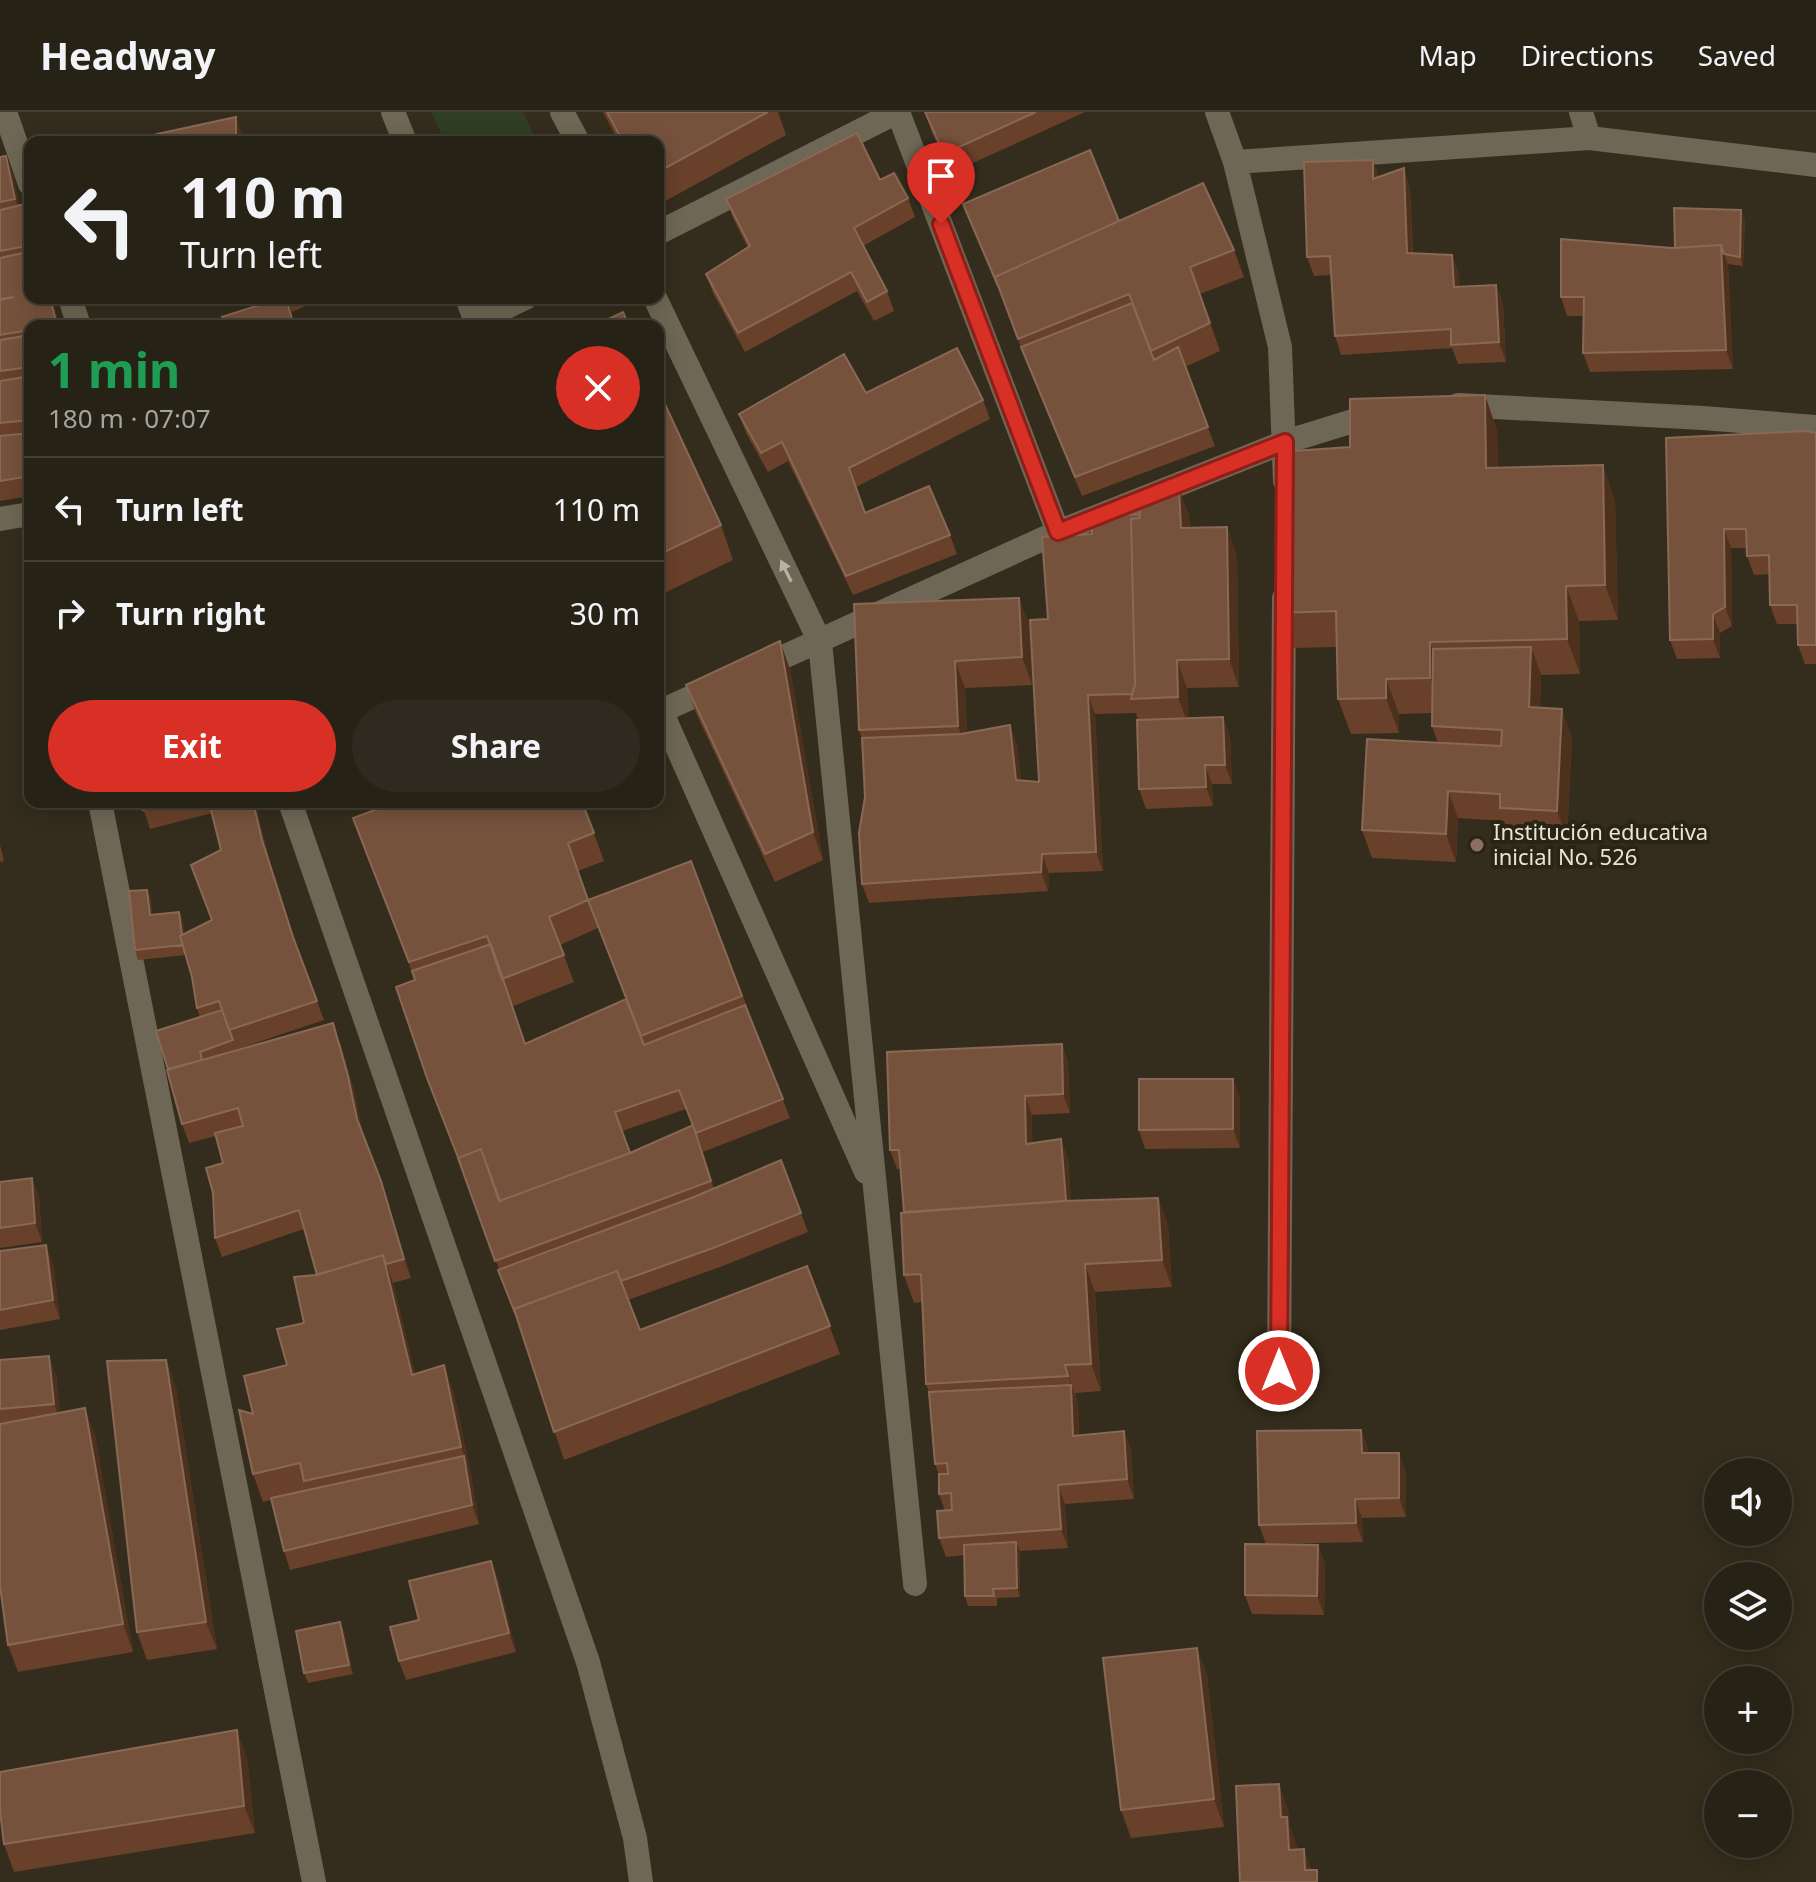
<!DOCTYPE html>
<meta charset="utf-8">
<style>
:root{--surface:#272216;--page:#2f2a1f;--text:#f1f3f6;--muted:#a4a4a1;--line:#433f35;--accent:#d93025}
body{margin:0;font-family:"Noto Sans",sans-serif;background:var(--page);color:var(--text);height:100vh;display:flex;flex-direction:column;font-size:30px;white-space:nowrap}
*{box-sizing:border-box;margin:0}
p{font-size:26px;color:var(--muted)}
.icon{flex:none;width:44px;height:44px;fill:none;stroke:currentColor;stroke-width:2;stroke-linecap:round;stroke-linejoin:round}
.map{position:relative;flex:1;overflow:hidden}
.sheet{position:absolute;left:24px;top:208px;width:640px;height:488px;display:flex;flex-direction:column;background:var(--surface);border-radius:16px;box-shadow:0 4px 20px #0003,0 0 0 2px var(--line)}
.sheet>*{flex:none}
.hud{position:absolute;left:24px;top:24px;width:640px;height:168px;border-radius:16px;box-shadow:0 4px 20px #0003,0 0 0 2px var(--line);background:#272216;color:var(--text);overflow:hidden}
.controls{position:absolute;left:1704px;top:1346px;display:grid;gap:16px}
.controls a{display:grid;place-items:center;width:88px;height:88px;border-radius:50%;background:var(--surface);box-shadow:0 4px 20px #0003,0 0 0 2px var(--line);font-size:40px}
.pin{position:absolute;display:grid;place-items:center;width:68px;height:68px;color:#fff;margin:-82px -34px;border-radius:50% 50% 50% 0;rotate:-45deg;box-shadow:0 0 8px #0007}
.pin .icon{rotate:45deg}
.me{position:absolute;width:88px;margin:-44px;rotate:0deg;stroke-linejoin:round;filter:drop-shadow(0 0 6px #0008)}
.turn{display:flex;align-items:center;gap:28px;height:168px;padding:0 24px;font-size:36px}
.turn .icon{width:104px;height:104px;stroke-width:2.5}
.turn b{display:block;font-size:56px;line-height:68px}
.round{display:grid;place-items:center;flex:none;width:84px;height:84px;border-radius:42px;background:var(--page)}
.overview{display:flex;align-items:center;justify-content:space-between;height:136px;padding:0 24px}
h1{font-size:48px;font-weight:700;line-height:60px;color:#1e9e55}
.action{display:flex;gap:16px;margin-top:auto;padding:16px 24px}
.action a{flex:1;height:92px;border-radius:48px;background:var(--accent);color:#fff;font-size:32px;font-weight:700;line-height:92px;text-align:center}
.action a+a{background:var(--page);color:var(--text)}
ul{padding:0;list-style:none}
li{display:flex;align-items:center;gap:24px;height:104px;padding:0 24px;border-top:2px solid var(--line)}
li div{flex:1}
li b{display:block;font-size:30px}
li em{font-style:normal}
header{display:flex;align-items:center;gap:48px;box-sizing:border-box;height:112px;padding:0 40px;background:var(--surface);border-bottom:2px solid var(--line)}
header strong{font-size:38px}
nav{display:flex;gap:44px;margin-inline-start:auto;font-size:28px}
.map>svg:first-child{display:block}
</style>
<header>
<strong>Headway</strong>
<nav><a>Map</a><a>Directions</a><a>Saved</a></nav>
</header>
<div class="map">
<svg width="1816" height="1770" viewBox="0 0 1816 1770">
<rect width="100%" height="100%" fill="#342d1d"/>
<path fill="#2f3e24" d="M431,0H523L537,30H445Z"/>
<g fill="none" stroke-linecap="round" stroke-linejoin="round">
<path stroke="#6e6755" stroke-width="24" d="M5,0L30,72
M393,0L405,30
M562,0L578,30
M898,0L1058,420
M1217,0L1235,50L1280,235L1285,369
M1581,0L1589,26
M1235,50L1589,26L1816,53
M658,121L897,0
M70,186L79,214
M467,186L478,214
M655,186L820,530L915,1472
M476,210L525,186
M1458,293L1703,306L1816,315
M0,407L30,402
M759,556L1058,420L1285,330L1379,301
M658,592L866,1060
M661,599L721,572
M100,690L314,1770
M290,690L588,1550L635,1726L641,1770
M1279,1259L1284,486"/>
</g>
<path fill="#69402a" fill-rule="evenodd" d="M603,0H778L786,23L658,93V30H619Z
M925,0H1085L951,61L931,18Z
M0,45L13,63L19,93L30,105V186L55,197L59,214H30V384L0,389Z
M1379,65L1410,76L1413,142L1452,143L1459,162V175L1496,173L1503,192L1506,250L1458,252L1452,236L1341,243L1335,224L1331,163L1314,164L1307,145Z
M880,68L908,86L915,105L863,134L887,179L894,199L874,209L857,179L745,240L713,181L706,162L748,136L733,106L726,87Z
M963,92L1119,109L1234,138L1244,165L1200,182L1220,239L1185,255L1215,334L1082,384L1028,254L1005,193Z
M1745,107L1743,154L1728,152L1733,257L1590,260L1583,241L1584,204H1567L1561,185Z
M286,186H324L292,200Z
M658,277L721,413L733,448L658,484Z
M866,281L983,288L990,307L856,375L865,401L950,423L957,442L853,483L788,349L768,360L746,321L739,302Z
M1485,283L1497,319L1498,355L1615,388L1618,508L1579,509L1580,562L1541,563L1540,596L1572,625L1567,726L1510,724L1504,709L1458,706L1456,750L1372,746L1362,718L1438,631L1432,614V601L1399,602V621L1351,622L1338,587L1337,535L1290,536L1278,501L1350,335Z
M1816,321V552H1805L1798,533V512H1777L1770,493L1769,462L1754,463L1747,444V436H1731L1732,514L1720,521V546L1677,547L1670,528L1666,326Z
M1179,377L1189,404L1190,416L1237,443L1239,575L1187,576L1188,606L1230,624L1232,672H1212L1213,694L1146,697L1139,677L1138,608L1136,601L1095,602L1103,759L1049,761L1048,779L869,791L862,772L865,685L862,627L859,618L1019,486L1029,513L1032,573L965,576L967,621L1017,632L1021,669L1039,670L1048,507L1092,422L1139,402Z
M790,557L823,748L775,770L696,601L686,573Z
M141,690H255L269,747L299,841L324,908L226,941L340,930L355,983L363,1024L387,1088L411,1166L393,1171L415,1262L454,1281L471,1363L479,1412L290,1458L284,1439L271,1388L263,1390L253,1362V1302L287,1253L304,1211L317,1162L304,1117L222,1145L215,1126L223,1051L216,1024L189,1031L182,1012L200,905L197,896L192,865L186,843L138,848L135,838L147,778L151,787L152,803L183,810L184,822L212,809L221,738L212,701L150,717Z
M381,690H600L585,697L604,749L578,759L589,788L691,749L790,1006L703,1040L714,1076L801,1101L808,1120L720,1155L628,1188L640,1218L807,1154L840,1242L564,1348L518,1209L467,1070L415,868L364,734L383,695ZM598,815L626,887L525,932L506,877L513,894L574,870L560,833L598,816ZM686,997L692,1013L630,1041L622,1019Z
M0,733L4,749L0,750Z
M1062,932L1068,951L1070,1001L1032,1003V1031L1068,1046L1071,1088L1158,1086L1168,1114L1172,1175L1095,1180L1101,1279L1075,1281L1078,1292L1079,1323L1124,1319L1131,1338L1134,1387L1065,1392L1068,1436L1020,1439V1485L997,1486V1494H968L965,1484L964,1443L946,1445L939,1426L945,1399L939,1382V1363L935,1352L929,1280L926,1272L922,1190L914,1191L904,1163V1100L901,1057H897L890,1038Z
M1233,967L1240,986V1036L1145,1037L1139,1018Z
M32,1066L39,1085L42,1130L0,1136V1070Z
M0,1139L53,1152L60,1207L0,1218Z
M0,1248L56,1263L60,1301L95,1323L133,1540L18,1560L8,1533L0,1474Z
M166,1248L176,1276L217,1537L147,1548L137,1520Z
M1361,1318L1368,1337V1341L1406,1360V1405L1362,1406L1363,1430L1266,1432L1259,1413Z
M1318,1433L1325,1452L1324,1503L1252,1502L1245,1483Z
M491,1449L498,1468L516,1540L406,1568L399,1549L419,1508Z
M340,1510L344,1520L353,1562L308,1571L304,1561Z
M1197,1536L1207,1563L1224,1715L1131,1726L1121,1698Z
M247,1646L255,1721L14,1760L4,1732Z"/>
<path fill="#4e311d" d="M236,5L243,24V30H236Z
M6,44L13,63L22,106L15,87Z
M1373,48L1380,67H1373Z
M1404,56L1410,76L1413,160L1407,141Z
M25,92L30,105V142L27,134Z
M1741,98L1745,107L1743,154L1740,145Z
M1721,133L1728,152L1733,257L1726,238Z
M27,140L30,148V186L29,182Z
M1452,143L1459,162L1461,194L1454,175Z
M1496,173L1503,192L1506,250L1499,230Z
M50,186L55,197L59,214L57,213Z
M1485,283L1497,319L1499,391L1486,356Z
M1603,353L1615,388L1618,508L1605,473Z
M1179,377L1189,404L1191,443L1181,416Z
M1227,415L1237,443L1239,575L1229,547Z
M1724,417L1731,436L1732,514L1725,495Z
M1566,474L1579,509L1580,562L1567,527Z
M1019,486L1029,513L1032,573L1022,545Z
M1713,502L1720,521V546L1713,527Z
M780,529L790,557L823,748L813,720Z
M1430,530L1443,565V601L1430,566Z
M1531,535L1541,562L1539,623L1529,595Z
M1177,548L1187,576L1188,613L1178,585Z
M955,549L965,576L968,641L958,614Z
M1386,567L1399,602V621L1386,586Z
M1088,583L1095,602L1103,759L1096,740Z
M1562,597L1572,625L1567,726L1557,699Z
M1223,605L1230,624L1232,672L1225,653Z
M1010,613L1017,632L1023,687L1016,668Z
M1205,653L1212,672L1213,694L1206,675Z
M1448,679L1458,706L1456,750L1446,722Z
M253,690H255L269,747L300,844L262,728Z
M1042,742L1049,761L1048,779L1041,760Z
M147,778L151,787L153,813L150,803Z
M179,800L183,810L187,843L183,833Z
M333,911L355,983L364,1026L357,1007Z
M1062,932L1068,951L1070,1001L1063,982Z
M1233,967L1240,986V1036L1233,1017Z
M1025,984L1032,1003L1033,1051L1026,1032Z
M693,1013L703,1040L721,1097L711,1069Z
M1061,1027L1068,1046L1073,1116L1066,1097Z
M32,1066L39,1085L42,1130L35,1111Z
M381,1069L387,1088L411,1166L404,1147Z
M1158,1086L1168,1114L1172,1175L1162,1148Z
M46,1133L53,1152L60,1207L53,1188Z
M383,1143L393,1171L422,1291L412,1263Z
M1085,1152L1095,1180L1101,1279L1091,1252Z
M49,1244L56,1263L61,1311L54,1292Z
M166,1248L176,1276L217,1537L206,1510Z
M444,1253L454,1281L471,1363L461,1335Z
M1065,1253L1078,1292L1079,1343L1073,1324L1071,1273Z
M85,1296L95,1323L133,1540L123,1512Z
M1361,1318L1368,1337L1369,1360L1362,1341Z
M1124,1319L1131,1338L1134,1387L1127,1367Z
M1399,1341L1406,1360V1405L1399,1386Z
M464,1344L471,1363L479,1412L472,1393Z
M1058,1373L1065,1392L1068,1436L1061,1417Z
M1355,1387L1362,1406L1363,1430L1356,1411Z
M1016,1430L1020,1439V1485L1017,1476Z
M1318,1433L1325,1452L1324,1503L1317,1484Z
M491,1449L498,1468L516,1540L509,1521Z
M340,1510L344,1520L353,1562L349,1553Z
M1197,1536L1207,1563L1224,1715L1214,1687Z
M237,1618L247,1646L255,1721L244,1694Z
M1279,1672L1289,1700L1290,1714L1297,1733L1299,1765L1289,1738L1281,1705Z
M1304,1737L1314,1765L1305,1758Z"/>
<path fill="#76523d" stroke="#886955" stroke-width="2" d="M607,0H768L658,60V30H623Z
M925,0H1036L944,42Z
M236,5V30H139L157,22Z
M857,21L880,68L894,61L908,86L854,116L887,179L867,190L851,160L738,221L706,162L750,134L726,87Z
M1090,38L1119,109L995,165L998,174L963,92Z
M6,44L15,87L0,90V45Z
M1373,48V67L1404,56L1407,141L1452,143L1454,175L1496,173L1499,230L1451,233V217L1335,224L1330,144L1307,145L1304,50Z
M1203,71L1234,138L1190,155L1210,211L1151,239L1129,182L1018,227L995,165Z
M25,92L27,134L0,139V98Z
M1674,96L1741,98L1740,145L1724,142L1721,133L1675,136Z
M1561,127L1672,136L1721,133L1726,238L1583,241L1584,185H1561Z
M27,140L29,182H30V186H50L57,213L30,214V218L0,223V188L14,185L0,187V146Z
M281,186H286L294,214H225L222,205Z
M1132,191L1154,248L1178,235L1208,315L1075,365L1021,235Z
M623,200L629,214H594Z
M30,223V255L0,259V228Z
M957,236L983,288L849,356L865,401L929,374L950,423L846,464L782,330L761,341L739,302L844,242L866,281Z
M30,264V308L0,311V269Z
M658,277L721,413L658,443Z
M1485,283L1486,356L1603,353L1605,473L1566,474L1567,527L1430,530V566L1386,567V586L1338,587L1336,499L1278,501L1279,340L1350,335V287Z
M1807,319L1816,321V533H1798L1797,493H1770L1769,443L1747,444L1746,417H1724L1725,495L1713,502V527L1670,528L1666,326Z
M30,321V364L0,369V324Z
M1179,377L1181,416L1227,415L1229,547L1177,548L1178,585L1131,587L1135,573L1131,407L1140,406L1139,378Z
M1139,402L1140,406L1131,407L1135,573L1132,582L1088,583L1096,740L1042,742L1041,760L862,772L859,721L865,685L862,626L961,622L1010,613L1016,668L1039,670L1030,508L1048,507L1042,425L1092,422V404Z
M1019,486L1022,545L955,549L958,614L859,618L854,492Z
M780,529L813,720L765,742L686,573Z
M1531,535L1529,595L1562,597L1557,699L1500,696V682L1448,679L1446,722L1362,718L1367,627L1501,634L1502,618L1432,614L1433,537Z
M1223,605L1225,653H1205L1206,675L1139,677L1137,608Z
M141,690H173L143,698Z
M209,690H253L262,728L293,825L317,889L229,918L219,889L197,896L192,865L180,824L212,808L191,753L221,738Z
M396,690H582L594,721L568,731L588,788L549,805L564,843L502,867L487,824L409,850L353,706Z
M691,749L742,884L641,924L588,788Z
M147,778L150,803L179,800L182,823L180,824L183,833L135,838L129,779Z
M491,832L525,932L626,887L644,933L745,893L783,987L696,1021L679,978L615,1000L630,1041L500,1089L481,1037L458,1046L461,1053L427,966L396,875L415,868L412,859Z
M222,898L233,928L200,940L202,948L168,957L156,919Z
M333,911L348,964L357,1007L381,1069L404,1147L386,1152L383,1143L317,1163L299,1098L215,1126L213,1081L206,1056L223,1051L215,1021L243,1014L238,996L182,1012L167,958Z
M1062,932L1063,982L1025,984L1026,1032L1061,1027L1066,1089L904,1100L899,1038H890L887,940Z
M1139,967H1233V1017L1139,1018Z
M693,1013L711,1069L495,1149L458,1046L481,1037L499,1089L630,1041Z
M781,1048L801,1101L713,1136L621,1169L617,1159L514,1197L515,1201L498,1158L694,1085Z
M32,1066L35,1111L0,1116V1070Z
M1158,1086L1162,1148L1085,1152L1091,1252L1065,1253L1068,1264L926,1272L921,1162L904,1163L901,1101L1063,1089Z
M46,1133L53,1188L0,1198V1139Z
M383,1143L412,1263L444,1253L461,1335L304,1369L300,1351L253,1362L239,1298L253,1302L244,1264L287,1253L277,1217L304,1211L294,1165L316,1163Z
M807,1154L830,1214L554,1320L514,1197L617,1159L640,1218Z
M49,1244L54,1292L0,1297V1248Z
M166,1248L206,1510L137,1520L107,1249Z
M1071,1273L1073,1324L1124,1319L1127,1367L1058,1373L1061,1417L939,1426L937,1399L952,1398L951,1381L939,1382V1362H948L947,1351L935,1352L929,1280Z
M85,1296L123,1512L8,1533L0,1474V1312Z
M1361,1318L1362,1341H1399V1386L1355,1387L1356,1411L1259,1413L1257,1319Z
M464,1344L472,1393L284,1439L271,1386Z
M1016,1430L1017,1476L993,1477L994,1484H965L964,1433Z
M1245,1432L1318,1433L1317,1484L1245,1483Z
M491,1449L509,1521L399,1549L390,1515L419,1508L409,1469Z
M340,1510L349,1553L304,1561L296,1519Z
M1197,1536L1214,1687L1121,1698L1103,1546Z
M237,1618L244,1694L4,1732L0,1699V1660Z
M1279,1672L1281,1705H1287L1289,1738L1304,1737L1305,1758H1317V1770H1240L1236,1674Z"/>
<defs><path id="oneway-solid" d="M-6-.8H1V-3.2L6.5 0L1 3.2V.8H-6Z" transform="scale(2)"/></defs>
<use fill="#b7b2a4" href="#oneway-solid" transform="translate(786 459) rotate(-116)"/>
<g fill="none" stroke-linecap="round" stroke-linejoin="round">
<defs>
<path id="route" d="M941,112L1058,420L1285,330L1279,1259"/>
</defs>
<use href="#route" stroke="#8d1f18" stroke-width="20"/>
<use href="#route" stroke="#d93025" stroke-width="14"/>
</g>
<circle fill="#8d6e63" stroke="#2a2413" stroke-width="3" cx="1477" cy="733" r="8"/>
<g text-anchor="middle" stroke-width="8" stroke-linejoin="round" paint-order="stroke">
<g font-size="22" fill="#e8e4d9" stroke="#2a2413" text-anchor="start">
<text x="1493" y="728">Institución educativa<tspan x="1493" dy="25">inicial No. 526</tspan></text>
</g>
</g>
</svg>
<div class="controls">
<a><svg class="icon" aria-label="sound" viewBox="0 0 24 24"><path d="M4 9h4l5-4v14l-5-4H4zM17 9q2 3 0 6"/></svg></a>
<a><svg class="icon" aria-label="layers" viewBox="0 0 24 24"><path d="M12 4l9 5-9 5-9-5zM3 14l9 5 9-5"/></svg></a>
<a>+</a>
<a>−</a>
</div>
<div class="pin" style="left:941px;top:112px;background:#d93025"><svg class="icon" aria-label="arrive" viewBox="0 0 24 24"><path d="M6 21V4h12l-3 4 3 4H6"/></svg></div>
<svg class="me" style="left:1279px;top:1259px" viewBox="-20 -20 40 40"><circle r="17" fill="#d93025" stroke="#fff" stroke-width="3"/><path d="M0-11L8 9 0 5-8 9z" fill="#fff"/></svg>
<div class="hud">
<div class="turn"><svg class="icon" aria-label="left" viewBox="0 0 24 24"><path d="M17 20v-9H6M10 6l-5 5 5 5"/></svg><div><b>110 m</b>Turn left</div></div>
</div>
<section class="sheet">
<div class="overview"><div><h1>1 min</h1><p>180 m · 07:07</p></div><a class="round" style="background:#d93025;color:#fff"><svg class="icon" aria-label="close" viewBox="0 0 24 24"><path d="M6 6l12 12M18 6L6 18"/></svg></a></div>
<ul>
<li><svg class="icon" aria-label="left" viewBox="0 0 24 24"><path d="M17 20v-9H6M10 6l-5 5 5 5"/></svg><div><b>Turn left</b></div><em>110 m</em></li>
<li><svg class="icon" aria-label="right" viewBox="0 0 24 24"><path d="M7 20v-9h11M14 6l5 5-5 5"/></svg><div><b>Turn right</b></div><em>30 m</em></li>
</ul>
<div class="action"><a>Exit</a><a>Share</a></div>
</section>
</div>
